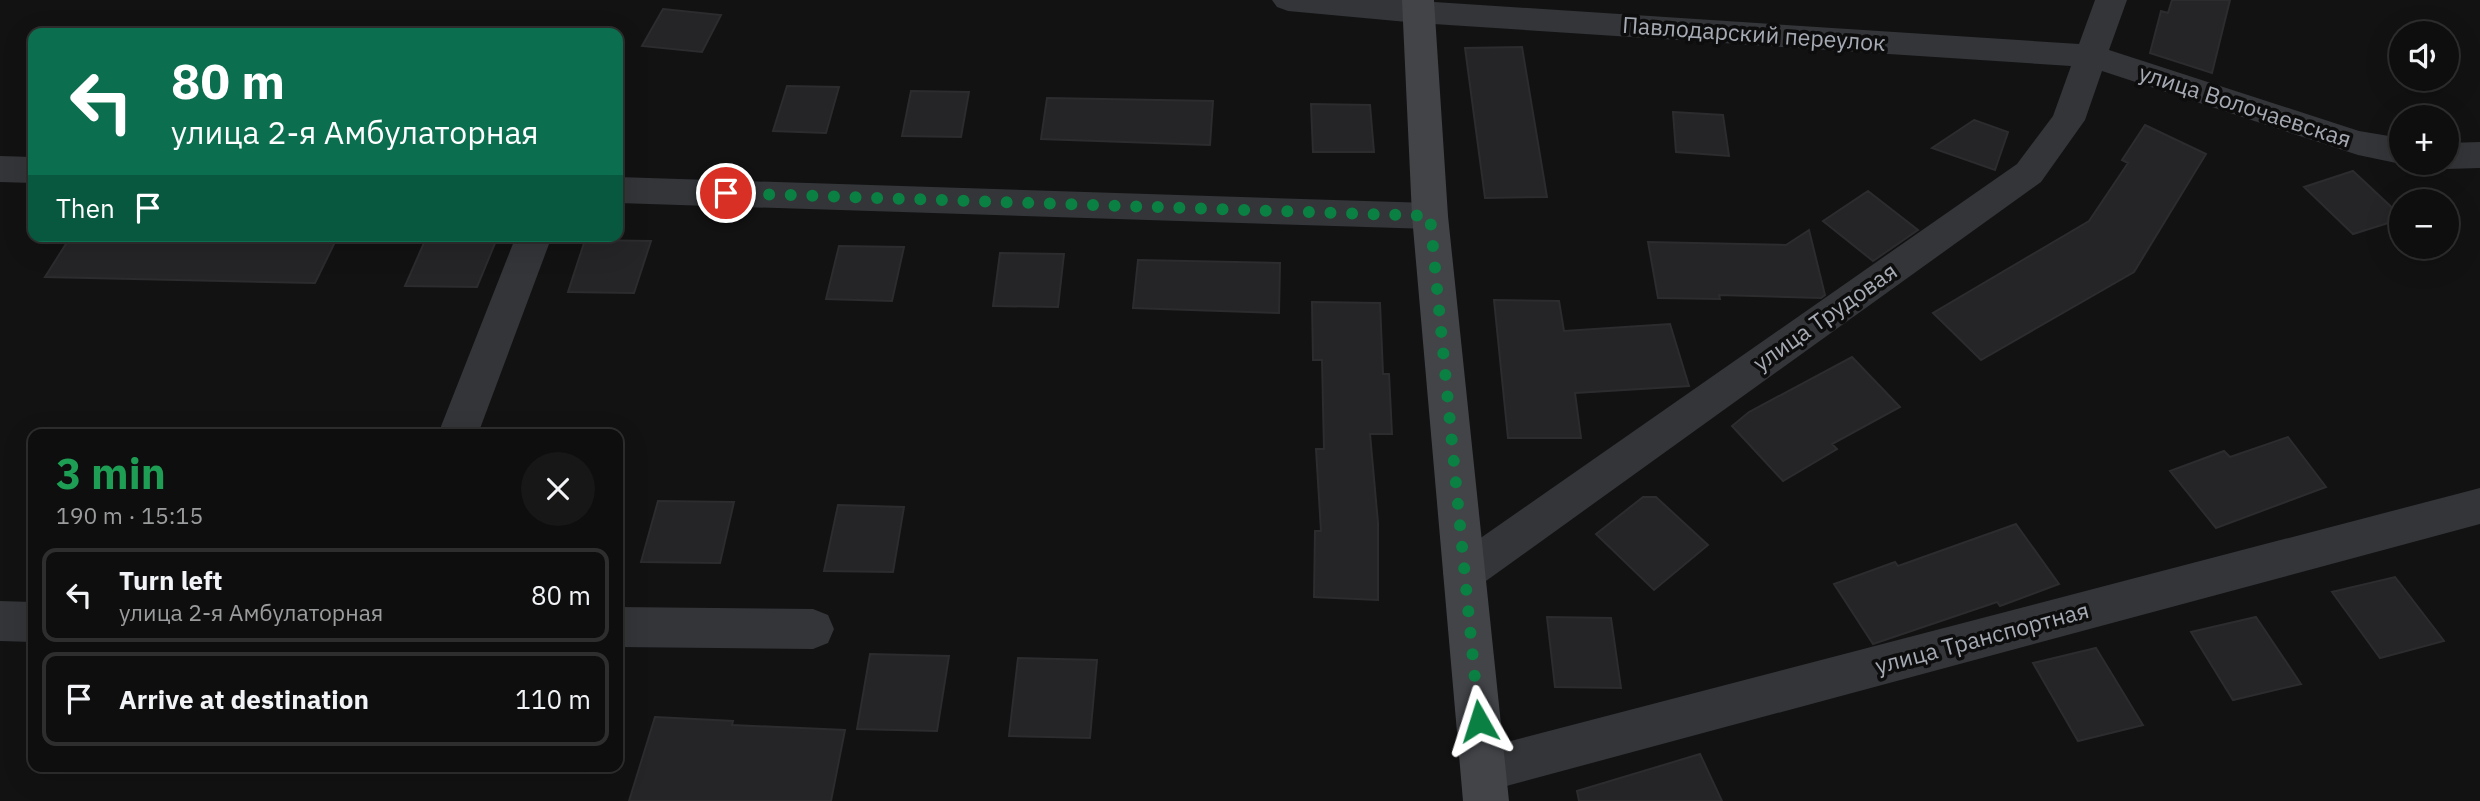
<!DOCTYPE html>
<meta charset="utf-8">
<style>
:root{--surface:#0e0e0e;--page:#171717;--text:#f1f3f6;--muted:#9b9c9e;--line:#2e2e2e}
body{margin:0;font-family:"IBM Plex Sans",sans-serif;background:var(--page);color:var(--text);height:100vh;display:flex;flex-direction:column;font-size:26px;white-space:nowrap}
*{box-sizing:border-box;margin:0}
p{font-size:23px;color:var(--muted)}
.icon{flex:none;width:38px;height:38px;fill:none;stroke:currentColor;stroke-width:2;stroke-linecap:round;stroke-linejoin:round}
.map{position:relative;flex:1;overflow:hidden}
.panel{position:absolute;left:28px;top:429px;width:595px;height:343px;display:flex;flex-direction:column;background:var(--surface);border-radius:14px;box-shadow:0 7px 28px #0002,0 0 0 2px var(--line)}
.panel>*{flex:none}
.banner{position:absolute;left:28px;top:28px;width:595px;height:214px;border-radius:14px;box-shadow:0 7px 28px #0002,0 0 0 2px var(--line);background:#0b6e4f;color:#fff;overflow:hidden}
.buttons{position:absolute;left:2389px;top:21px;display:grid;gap:14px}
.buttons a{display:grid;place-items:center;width:70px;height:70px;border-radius:50%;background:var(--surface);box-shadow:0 7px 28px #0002,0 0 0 2px var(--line);font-size:35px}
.pin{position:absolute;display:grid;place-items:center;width:60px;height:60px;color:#fff;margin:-30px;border:4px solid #fff;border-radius:50%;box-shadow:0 2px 7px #0007}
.me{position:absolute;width:77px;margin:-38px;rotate:354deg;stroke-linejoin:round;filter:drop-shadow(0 0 5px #0008)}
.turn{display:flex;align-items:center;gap:24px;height:147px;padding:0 28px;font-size:32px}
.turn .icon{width:91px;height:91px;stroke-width:2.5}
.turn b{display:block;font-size:49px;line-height:60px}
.then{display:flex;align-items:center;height:66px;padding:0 28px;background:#0003;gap:14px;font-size:26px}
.round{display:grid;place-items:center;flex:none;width:74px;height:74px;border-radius:37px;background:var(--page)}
.head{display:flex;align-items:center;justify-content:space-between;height:119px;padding:0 28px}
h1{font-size:42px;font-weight:700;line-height:52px;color:#1e9e55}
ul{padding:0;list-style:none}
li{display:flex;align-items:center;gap:21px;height:94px;margin:0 14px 10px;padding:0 14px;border:4px solid var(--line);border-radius:14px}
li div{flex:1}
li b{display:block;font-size:26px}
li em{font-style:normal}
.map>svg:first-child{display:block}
</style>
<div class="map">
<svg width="2480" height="801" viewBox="0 0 2480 801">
<rect width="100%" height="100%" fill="#121213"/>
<path fill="#252527" stroke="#2c2c2f" stroke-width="2" d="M2172,0H2230L2212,73L2150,53L2161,11L2168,13Z
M663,9L721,15L702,52L642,46Z
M1522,47L1547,197L1485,198L1465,48Z
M787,86L839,87L826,133L773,131Z
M911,91L969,92L961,137L902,136Z
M1047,98L1213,101L1210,145L1041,139Z
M1311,104L1370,105L1374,152H1313Z
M1673,112L1723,115L1729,156L1676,152Z
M1974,120L2008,132L1995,170L1932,148Z
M2145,125L2206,154L2134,272L1981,360L1933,313L2089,221L2128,163L2122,160Z
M2353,171L2401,216V219L2353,234L2304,187Z
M1868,191L1918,230L1873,261L1823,221Z
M1809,230L1825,295L1821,298L1719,295L1720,299L1658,298L1648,242L1786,245Z
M71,236H338L315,283L45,277Z
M427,236H498L477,287L405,286Z
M585,240L651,241L634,293L568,292Z
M839,246L904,247L892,301L826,299Z
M1000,253L1064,254L1058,307L993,306Z
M1138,260L1280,263L1279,313L1133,308Z
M1494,300L1559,301L1564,331L1670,324L1689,386L1575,393L1581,438H1508Z
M1312,302L1380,303L1383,374H1389L1392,434H1370L1378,523V600L1314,597L1315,531H1321L1316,449H1324L1322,360H1313Z
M1852,357L1900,407L1832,444L1837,449L1783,481L1732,426L1749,412Z
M2288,437L2326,487L2216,528L2170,471L2224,451L2230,457Z
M1643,497H1656L1708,545L1654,590L1596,534Z
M658,501L734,502L720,563L641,562Z
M838,505L904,507L893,572L824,571Z
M2016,524L2059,584L2000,606L1997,602L1873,644L1834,584L1895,562L1898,566Z
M2395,577L2444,641L2380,658L2332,592Z
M1547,617L1611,618L1621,688L1555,687Z
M2256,617L2301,684L2233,700L2191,632Z
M2096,648L2143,725L2078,741L2033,663Z
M870,654L949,656L937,731L857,729Z
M1018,658L1097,660L1090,738L1009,736Z
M655,717L733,721L732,725L845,730L831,801H629Z
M1700,754L1722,801H1579L1577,791Z"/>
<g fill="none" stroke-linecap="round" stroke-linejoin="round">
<path fill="#333538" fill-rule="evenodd" d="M1272,0H1404L2079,44L2095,0H2127L2109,50L2359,131L2401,138V163H2404L2401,164L2358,155L2102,71L2085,120L2041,182L1479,586L1464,592L1449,586L1443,573L1449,560L2017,164L2053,116L2071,66L1418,23L1288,11L1277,7Z
M2480,142V168L2446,169L2433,163H2446V143Z
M0,156L33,157V183L0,182Z
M618,177L1430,203L1442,206L1448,216L1442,226L1430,229L618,203Z
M516,236H552L478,434H438Z
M2480,488V524L1484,792L1468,786L1461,770L1468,754L1484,748Z
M0,601L33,602V642L0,641Z
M618,607L813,609L828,615L834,629L828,643L813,649L618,647Z"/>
<path fill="#424448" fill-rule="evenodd" d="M1402,0H1434L1448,216L1509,801H1463L1412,216Z"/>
</g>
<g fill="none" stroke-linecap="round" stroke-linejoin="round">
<path stroke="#0b8043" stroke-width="12" stroke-dasharray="0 21.6" d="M726,193L1430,216L1479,721"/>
</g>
<g text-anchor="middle" stroke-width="7" stroke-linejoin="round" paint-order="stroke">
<g font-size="23" fill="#a5aab3" stroke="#0d0d0e">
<text transform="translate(1754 34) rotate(4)" y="8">Павлодарский переулок</text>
<text transform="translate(2245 106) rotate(18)" y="8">улица Волочаевская</text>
<text transform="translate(1825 317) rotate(-35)" y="8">улица Трудовая</text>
<text transform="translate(1982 638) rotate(-15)" y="8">улица Транспортная</text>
</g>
</g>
</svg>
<div class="buttons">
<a><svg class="icon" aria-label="sound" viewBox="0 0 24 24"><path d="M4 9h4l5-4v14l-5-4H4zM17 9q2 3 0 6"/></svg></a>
<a>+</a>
<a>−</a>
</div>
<div class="pin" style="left:726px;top:193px;background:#d93025"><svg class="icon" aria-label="arrive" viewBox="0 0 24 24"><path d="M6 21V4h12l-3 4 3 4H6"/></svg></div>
<svg class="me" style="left:1479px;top:721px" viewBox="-20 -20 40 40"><path d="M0-17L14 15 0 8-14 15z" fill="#0b8043" stroke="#fff" stroke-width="4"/></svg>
<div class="banner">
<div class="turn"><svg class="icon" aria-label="left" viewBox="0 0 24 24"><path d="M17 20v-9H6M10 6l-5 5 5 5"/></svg><div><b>80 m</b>улица 2-я Амбулаторная</div></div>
<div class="then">Then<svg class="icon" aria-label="arrive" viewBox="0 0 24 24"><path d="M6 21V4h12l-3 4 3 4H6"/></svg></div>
</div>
<section class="panel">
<div class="head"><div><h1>3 min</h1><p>190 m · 15:15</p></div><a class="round"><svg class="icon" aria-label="close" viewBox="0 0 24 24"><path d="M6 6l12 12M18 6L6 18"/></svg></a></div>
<ul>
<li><svg class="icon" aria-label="left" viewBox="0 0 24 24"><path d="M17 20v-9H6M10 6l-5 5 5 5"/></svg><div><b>Turn left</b><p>улица 2-я Амбулаторная</p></div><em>80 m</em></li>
<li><svg class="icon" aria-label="arrive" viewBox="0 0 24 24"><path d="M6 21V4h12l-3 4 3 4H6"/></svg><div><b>Arrive at destination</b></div><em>110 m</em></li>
</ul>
</section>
</div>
